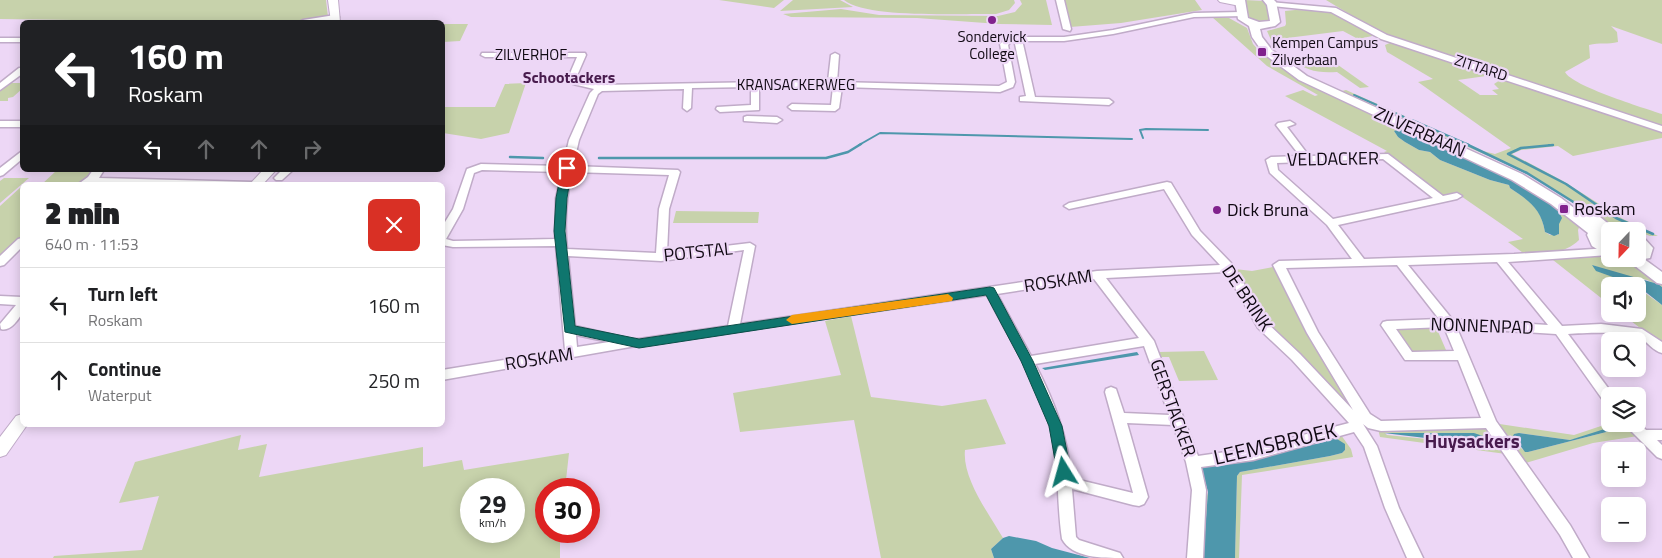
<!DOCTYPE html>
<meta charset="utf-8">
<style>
:root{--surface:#fff;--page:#f6f6f6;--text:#202124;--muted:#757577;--line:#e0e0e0}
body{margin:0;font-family:"Titillium Web",sans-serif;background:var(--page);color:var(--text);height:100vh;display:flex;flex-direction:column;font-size:19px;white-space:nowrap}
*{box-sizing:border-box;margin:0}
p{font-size:16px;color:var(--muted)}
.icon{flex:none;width:28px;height:28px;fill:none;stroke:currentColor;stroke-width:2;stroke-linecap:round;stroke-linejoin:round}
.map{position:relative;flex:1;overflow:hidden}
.drawer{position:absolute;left:20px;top:182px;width:425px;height:245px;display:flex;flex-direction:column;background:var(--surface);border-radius:8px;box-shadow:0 2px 12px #0003}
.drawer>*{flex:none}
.hud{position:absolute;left:20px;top:20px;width:425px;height:152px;border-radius:8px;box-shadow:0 2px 12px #0003;background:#202124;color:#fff;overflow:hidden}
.needle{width:32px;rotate:202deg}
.buttons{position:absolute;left:1601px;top:222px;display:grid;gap:10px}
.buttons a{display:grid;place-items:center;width:45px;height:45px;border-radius:8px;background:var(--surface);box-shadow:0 2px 12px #0003;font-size:25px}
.speed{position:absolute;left:460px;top:478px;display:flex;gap:10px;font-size:25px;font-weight:700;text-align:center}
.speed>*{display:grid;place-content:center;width:65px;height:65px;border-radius:50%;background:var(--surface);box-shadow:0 2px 12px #0003;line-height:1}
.speed small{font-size:12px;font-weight:400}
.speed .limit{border:8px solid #d22;background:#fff;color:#111}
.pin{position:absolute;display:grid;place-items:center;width:42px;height:42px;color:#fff;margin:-21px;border:2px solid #fff;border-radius:50%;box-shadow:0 1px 5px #0007}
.me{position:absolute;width:55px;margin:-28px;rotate:352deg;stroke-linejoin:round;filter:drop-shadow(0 0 4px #0008)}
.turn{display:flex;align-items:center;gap:18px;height:105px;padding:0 25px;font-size:22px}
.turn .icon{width:65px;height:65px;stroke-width:2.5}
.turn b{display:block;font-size:35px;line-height:42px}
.lanes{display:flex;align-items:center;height:48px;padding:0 25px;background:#0003;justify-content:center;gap:25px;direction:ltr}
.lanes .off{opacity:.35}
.round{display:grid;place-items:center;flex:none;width:52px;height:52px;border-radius:8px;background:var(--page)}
.overview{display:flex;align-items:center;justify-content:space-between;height:85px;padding:0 25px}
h1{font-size:30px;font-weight:800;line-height:38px}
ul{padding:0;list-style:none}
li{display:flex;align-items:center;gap:15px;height:75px;padding:0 25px;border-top:1px solid var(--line)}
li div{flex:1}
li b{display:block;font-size:19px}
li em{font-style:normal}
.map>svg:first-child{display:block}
</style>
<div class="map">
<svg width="1662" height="558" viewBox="0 0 1662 558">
<rect width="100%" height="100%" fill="#edd7f6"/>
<path fill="#c7d2ab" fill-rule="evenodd" d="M0,0H326L328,17L300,20V22L88,20L85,22H70L73,20L0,19Z
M719,0H784L774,8Z
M793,0H840L853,7L780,11Z
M844,0H1014L1015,3L1009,10L996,14C962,13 868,19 844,0Z
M1020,0H1046L1052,25L999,24L917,18L791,17L783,14L841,9L879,15L998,16L1015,12L1022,4Z
M1061,0H1195L1202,10L1121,23L1070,27Z
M1244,0L1265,1L1270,20L1262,23L1248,20Z
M1326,0H1662V44L1611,26L1617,32L1618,42C1608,45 1599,42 1589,45L1590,58L1565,72C1572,86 1644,108 1662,114V127L1381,33Z
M1295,10L1331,11L1377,35L1358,39L1343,31L1271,40L1267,31L1285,26L1286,24L1285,11Z
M1212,17L1229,18L1247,28L1253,44L1263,55H1266L1296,76L1531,186L1580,225L1578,230L1579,240C1565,254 1545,254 1526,255L1508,242L1523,239L1458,194L1443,197L1384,152L1387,151L1285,96L1303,90L1315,96L1318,95L1267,66ZM1402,130L1446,150L1451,154L1522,185L1556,208L1559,224L1558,235H1550L1545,232C1541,208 1530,201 1510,188L1509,185L1490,180L1440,160L1430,152L1419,150L1405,142L1398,137L1394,131Z
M443,24H468L460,41L443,42Z
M1392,42L1493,75L1458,80L1480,95H1498L1492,90L1499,89L1494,84L1503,78L1662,132V138L1573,156L1558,146L1521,150L1512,154L1563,181L1623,219L1658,236H1650L1615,223L1599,221L1547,185L1515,168L1342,91L1346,90L1483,151L1495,154L1511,148L1418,82L1433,79L1387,52L1385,45Z
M1324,55L1369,87L1360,88L1337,72C1316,73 1307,71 1290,58Z
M11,83H22V89L13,97L8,98V101H0V91Z
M526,83L509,133L481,139L443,133V107H495L505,84Z
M57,170H94L78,185H41Z
M4,178H29L0,203V181Z
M22,186V237L0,258V206Z
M676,211L759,212L758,223H673Z
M1592,255L1640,268L1662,281V287L1647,280L1621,275L1592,265L1634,286H1610V305L1553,260Z
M1273,267H1276L1350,403L1349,404H1346L1267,327L1235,269L1252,271Z
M1638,288L1662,305V345L1622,314H1638Z
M851,316L871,397L942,406L986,399L1006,444L965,450C962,478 989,514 1003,538L991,549L994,558H881L854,420L740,432L733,393L841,375L825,321Z
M1442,324L1446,328L1436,327L1446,350L1457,351L1411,355L1391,326Z
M1204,351L1218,380L1179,381L1169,357H1159L1158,352Z
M1493,423L1574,435L1610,423L1625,424L1638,436L1593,443L1522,464ZM1614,430L1528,452L1522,449L1517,442L1519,433L1570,440Z
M1480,426L1488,429L1506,454L1380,437L1378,429ZM1385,433H1474L1487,445L1387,435Z
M241,435L238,450L267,444L259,477L423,447V467L462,460L464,470L569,453L565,489H546V531H560V558H53L54,556L142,550L159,496L119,503L135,462ZM471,489H514V531H471Z
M1341,435L1351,449L1353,457L1242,475L1239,558H1235L1237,476L1240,472L1330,456L1342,453L1345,450L1337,439L1324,440L1202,473L1208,496L1203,558L1196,466Z"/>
<path fill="#4e97ac" d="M1399,129L1446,150C1455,156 1465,157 1475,161C1496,171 1553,196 1562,218L1559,224V234L1554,236L1545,232C1541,208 1529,201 1510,188L1509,185L1490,180L1440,160L1430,152L1419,150L1405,142L1398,137L1394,131Z
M1592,265L1658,284L1662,287V305L1638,286L1596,271Z
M1137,352L1139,355L1045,370L1042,368Z
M1614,426L1616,429L1614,430L1528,452H1525L1513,436L1514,434L1519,433L1570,440Z
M1384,433H1474L1483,436L1488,443L1483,445Z
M1330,439H1337L1345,444V450L1342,453L1330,456L1240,472L1237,476L1235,558H1203L1208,492L1201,468L1264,456Z
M1009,536L1036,541L1052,548L1090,558H994L991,549L1003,538Z"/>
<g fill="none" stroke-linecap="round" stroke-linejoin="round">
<path stroke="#4e97ac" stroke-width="2" d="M1354,95L1404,117
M1412,120L1469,145
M1143,138L1140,130L1146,129L1208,130
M859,145L880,133L1132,139
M1549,145H1553"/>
<path stroke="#4e97ac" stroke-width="2.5" d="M1466,144L1527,173L1591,213
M1553,145L1521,148L1508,154L1566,184L1616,218L1653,234
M510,157L543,158
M599,158H826L848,152L861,144"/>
<defs>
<path id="minor" d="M1056,0H1064L1071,29L1070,31L1063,29Z
M1269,2L1336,8L1387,35L1662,126V132L1381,39L1331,12L1272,6H1269Z
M1241,12H1244V16L1194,17L1113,34L1064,41H1012L1008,45L1015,82L1013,87L1000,92L842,87L839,108L835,111L792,110L788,107L792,104L831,105L833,87H759V110L720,112L716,109L717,107L751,105V87L692,88L691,108L687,111L683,108L684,89L602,91L598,94L579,140L573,166L678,170L680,172L669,209L667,253L750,243L755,246L740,324L1097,271L1220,265L1192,235L1164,189L1069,209L1064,206L1069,203L1167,182L1171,183L1200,231L1233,265L1266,322L1300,354L1353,410L1307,333L1273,265L1279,261L1352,259L1327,225L1270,173L1266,160L1271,157L1300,156L1276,125L1278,123L1290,121L1295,124L1287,127L1309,156L1388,154L1443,196L1457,193L1462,196L1457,199L1338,225L1364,259L1514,254L1610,248L1609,255L1508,262L1562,326L1601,324L1642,329L1662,342V353C1653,351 1648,342 1639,337C1626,331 1584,333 1568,334L1614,396H1610V405L1605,403L1556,334L1457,328L1496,421L1570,525L1589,558H1573L1560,535L1486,428L1381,431L1368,428L1363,424L1377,446L1399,508L1423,558H1407L1385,508L1364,447L1354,432L1253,460L1201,467L1206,490L1203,558H1187L1192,490L1186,462L1173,425L1127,423L1148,497L1144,504L1139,506L1133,505L1072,489L1076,537L1079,540L1120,553L1123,558C1102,558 1072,558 1062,539C1057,506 1059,473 1053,440C1044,392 1009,339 987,295L630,347L442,380V370L565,350L556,246L453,247L442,245V227L453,209L467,169L481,164L563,166L569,140L590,93L594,89L573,84L568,78L577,57H485L481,55L482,53H585L586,55L576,78L579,80L600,85L828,81L831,55L835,53L839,55L837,82L999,86L1007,82L1000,44L1007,37H1064L1113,30L1194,13ZM1383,159L1433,198L1333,219L1278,170L1277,163ZM482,170L562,172L556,198L555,239L453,241L446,239L463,209L474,173ZM572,172L669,175L659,209L656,253L567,249C564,222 566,198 572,172ZM744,250L728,326L639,339H631L575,326L568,256L661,261ZM1497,262L1548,325L1452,319L1408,265ZM1397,265L1439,319L1387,321L1383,322L1381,325L1405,360H1458L1481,418L1381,421L1370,414L1318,332L1286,268ZM1226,272L1258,328L1292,360L1349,423L1253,448L1198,456L1154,341L1106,278ZM1094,279L1139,338L1031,356L997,294ZM1444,327L1454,351L1412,352L1396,329ZM576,335L609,342L577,347ZM1144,346L1169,415L1124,413L1116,389L1111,387L1106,389L1105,392L1133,493L1071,478C1068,436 1054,401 1035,364Z
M335,15L339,17L338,19L315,22H299L303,20Z
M0,38H22V42H0Z
M1016,42L1023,44L1035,97L1109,99L1113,102L1109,105L1020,101V97L1026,96L1015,44Z
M19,68H22V74L0,90V83Z
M747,116L777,117L782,120L777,123L744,121V117Z
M0,121H22V127H0Z
M22,151V159L3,175L0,176V168Z
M93,170H104L99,178L253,182L258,185H137L93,183L89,185H77L88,177Z
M282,170H293L282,180H276L274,178Z
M22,238V247L4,265L0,266V256L18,239Z
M0,296L22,297C22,302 24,309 22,313C18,321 9,332 1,329L0,324L16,305L0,304Z
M1638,422L1646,430H1662V440H1657L1662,445V459L1657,457L1624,424H1638Z"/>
<path id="tertiary" d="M328,0H338L340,22H331Z
M1218,0H1239L1245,3L1240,6L1220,2Z
M263,170H276L262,185H249Z
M22,414V425H27L6,455L0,457V437L16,416Z"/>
<path id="secondary" d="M1235,0H1245L1248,18L1259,22L1270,21L1267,5L1263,0H1274L1276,2L1280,22L1275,26L1260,29L1262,37L1272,50L1307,76L1522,174L1561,198L1583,215L1590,212L1595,213L1616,230L1610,231V234L1603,232L1601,235L1603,241L1610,245V257L1592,246L1587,235L1588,233L1551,204L1512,180L1299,80L1264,54L1252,37L1249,26L1238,19Z
M1638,235L1643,237L1653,248L1650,258L1644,259L1662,272V284L1657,283L1626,259H1638Z"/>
</defs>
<use href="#minor" stroke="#c0abc8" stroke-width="3"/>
<use href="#tertiary" stroke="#c0abc8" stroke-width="2"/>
<use href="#secondary" stroke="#c0abc8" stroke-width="3"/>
<use href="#minor" fill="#fff" fill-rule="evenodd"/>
<use href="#tertiary" fill="#fff" fill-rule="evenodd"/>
<use href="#secondary" fill="#fff" fill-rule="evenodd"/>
</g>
<path fill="#0f766e" stroke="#0a4d48" d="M567,165L572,168L567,198L565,231L575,326L639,339L990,287L994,288L1033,361L1062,426L1071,472L1069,477L1064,478L1059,477L1057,472L1049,426L1021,361L986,295L639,348L565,332L554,231L556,198L562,168Z"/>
<path fill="#f59e0b" d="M948,294L953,298L952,301L792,324L786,320L792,315Z"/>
<g fill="#81228d" stroke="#edd7f6" stroke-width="2">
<circle cx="992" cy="20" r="5"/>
<rect x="1257" y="47" width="10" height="10" rx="2.5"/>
<rect x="1559" y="204" width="10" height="10" rx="2.5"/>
<circle cx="1217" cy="210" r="5"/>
</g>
<g text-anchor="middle" stroke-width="4.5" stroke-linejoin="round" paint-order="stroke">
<g font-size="15" fill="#100913" stroke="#edd7f6">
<text x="992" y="42">Sondervick<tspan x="992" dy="17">College</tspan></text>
<text x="1272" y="48" text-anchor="start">Kempen Campus<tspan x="1272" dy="17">Zilverbaan</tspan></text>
</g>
<g font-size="15" fill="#100913" stroke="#edd7f6">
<text x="531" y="60">ZILVERHOF</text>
<text transform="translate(1481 68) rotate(18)" y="5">ZITTARD</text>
<text x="796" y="90">KRANSACKERWEG</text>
</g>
<g font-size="16" font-weight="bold" fill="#481b4d" stroke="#edd7f6">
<text x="569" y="83">Schootackers</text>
</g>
<g font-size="18" fill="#100913" stroke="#edd7f6">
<text transform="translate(1420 132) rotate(24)" y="6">ZILVERBAAN</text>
<text transform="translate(1333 159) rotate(-1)" y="6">VELDACKER</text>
<text transform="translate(698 252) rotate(-6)" y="6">POTSTAL</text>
<text transform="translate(1058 281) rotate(-9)" y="6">ROSKAM</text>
<text transform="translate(1247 298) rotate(56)" y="6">DE BRINK</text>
<text transform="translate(1482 326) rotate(2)" y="6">NONNENPAD</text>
<text transform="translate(539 359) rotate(-9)" y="6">ROSKAM</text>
<text transform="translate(1173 408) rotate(70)" y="6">GERSTACKER</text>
</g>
<g font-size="18" fill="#100913" stroke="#edd7f6" text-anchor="start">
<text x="1574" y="215">Roskam</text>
<text x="1227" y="216">Dick Bruna</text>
</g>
<g font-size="19" font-weight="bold" fill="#481b4d" stroke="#edd7f6">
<text x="1472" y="448">Huysackers</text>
</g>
<g font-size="21" fill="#100913" stroke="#edd7f6">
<text transform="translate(1275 444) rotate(-13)" y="7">LEEMSBROEK</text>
</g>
</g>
</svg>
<div class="buttons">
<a><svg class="needle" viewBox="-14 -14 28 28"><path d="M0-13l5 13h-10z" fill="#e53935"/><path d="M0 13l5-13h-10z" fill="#757577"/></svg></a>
<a><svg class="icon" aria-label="sound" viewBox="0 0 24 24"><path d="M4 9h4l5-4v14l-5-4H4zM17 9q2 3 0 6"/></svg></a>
<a><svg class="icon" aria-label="search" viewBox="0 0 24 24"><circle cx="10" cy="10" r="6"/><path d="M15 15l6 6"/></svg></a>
<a><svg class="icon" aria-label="layers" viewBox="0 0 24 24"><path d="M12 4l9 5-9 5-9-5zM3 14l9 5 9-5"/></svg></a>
<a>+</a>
<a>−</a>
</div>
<div class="speed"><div>29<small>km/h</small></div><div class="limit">30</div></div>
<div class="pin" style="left:567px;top:168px;background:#d93025"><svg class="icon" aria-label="arrive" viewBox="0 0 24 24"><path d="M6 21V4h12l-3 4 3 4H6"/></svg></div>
<svg class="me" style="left:1064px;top:472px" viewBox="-20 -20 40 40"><path d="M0-17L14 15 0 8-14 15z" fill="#0f766e" stroke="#fff" stroke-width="4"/></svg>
<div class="hud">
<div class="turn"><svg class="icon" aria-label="left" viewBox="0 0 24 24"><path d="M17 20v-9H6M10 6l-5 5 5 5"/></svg><div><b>160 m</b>Roskam</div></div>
<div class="lanes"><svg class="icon" aria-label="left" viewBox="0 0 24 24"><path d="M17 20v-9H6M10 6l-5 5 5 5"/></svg><svg class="icon off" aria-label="ahead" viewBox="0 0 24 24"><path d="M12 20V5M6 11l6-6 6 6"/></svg><svg class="icon off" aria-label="ahead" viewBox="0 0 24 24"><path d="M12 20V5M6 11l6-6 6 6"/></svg><svg class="icon off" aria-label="right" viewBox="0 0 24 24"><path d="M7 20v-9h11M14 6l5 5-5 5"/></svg></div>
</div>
<section class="drawer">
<div class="overview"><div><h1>2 min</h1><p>640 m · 11:53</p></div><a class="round" style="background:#d93025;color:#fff"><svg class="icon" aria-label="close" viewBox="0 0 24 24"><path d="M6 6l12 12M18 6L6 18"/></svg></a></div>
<ul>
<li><svg class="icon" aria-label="left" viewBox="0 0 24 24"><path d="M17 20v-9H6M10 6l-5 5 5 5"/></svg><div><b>Turn left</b><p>Roskam</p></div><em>160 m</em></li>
<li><svg class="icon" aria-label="ahead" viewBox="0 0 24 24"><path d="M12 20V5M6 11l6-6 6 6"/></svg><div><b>Continue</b><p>Waterput</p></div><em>250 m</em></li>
</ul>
</section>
</div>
